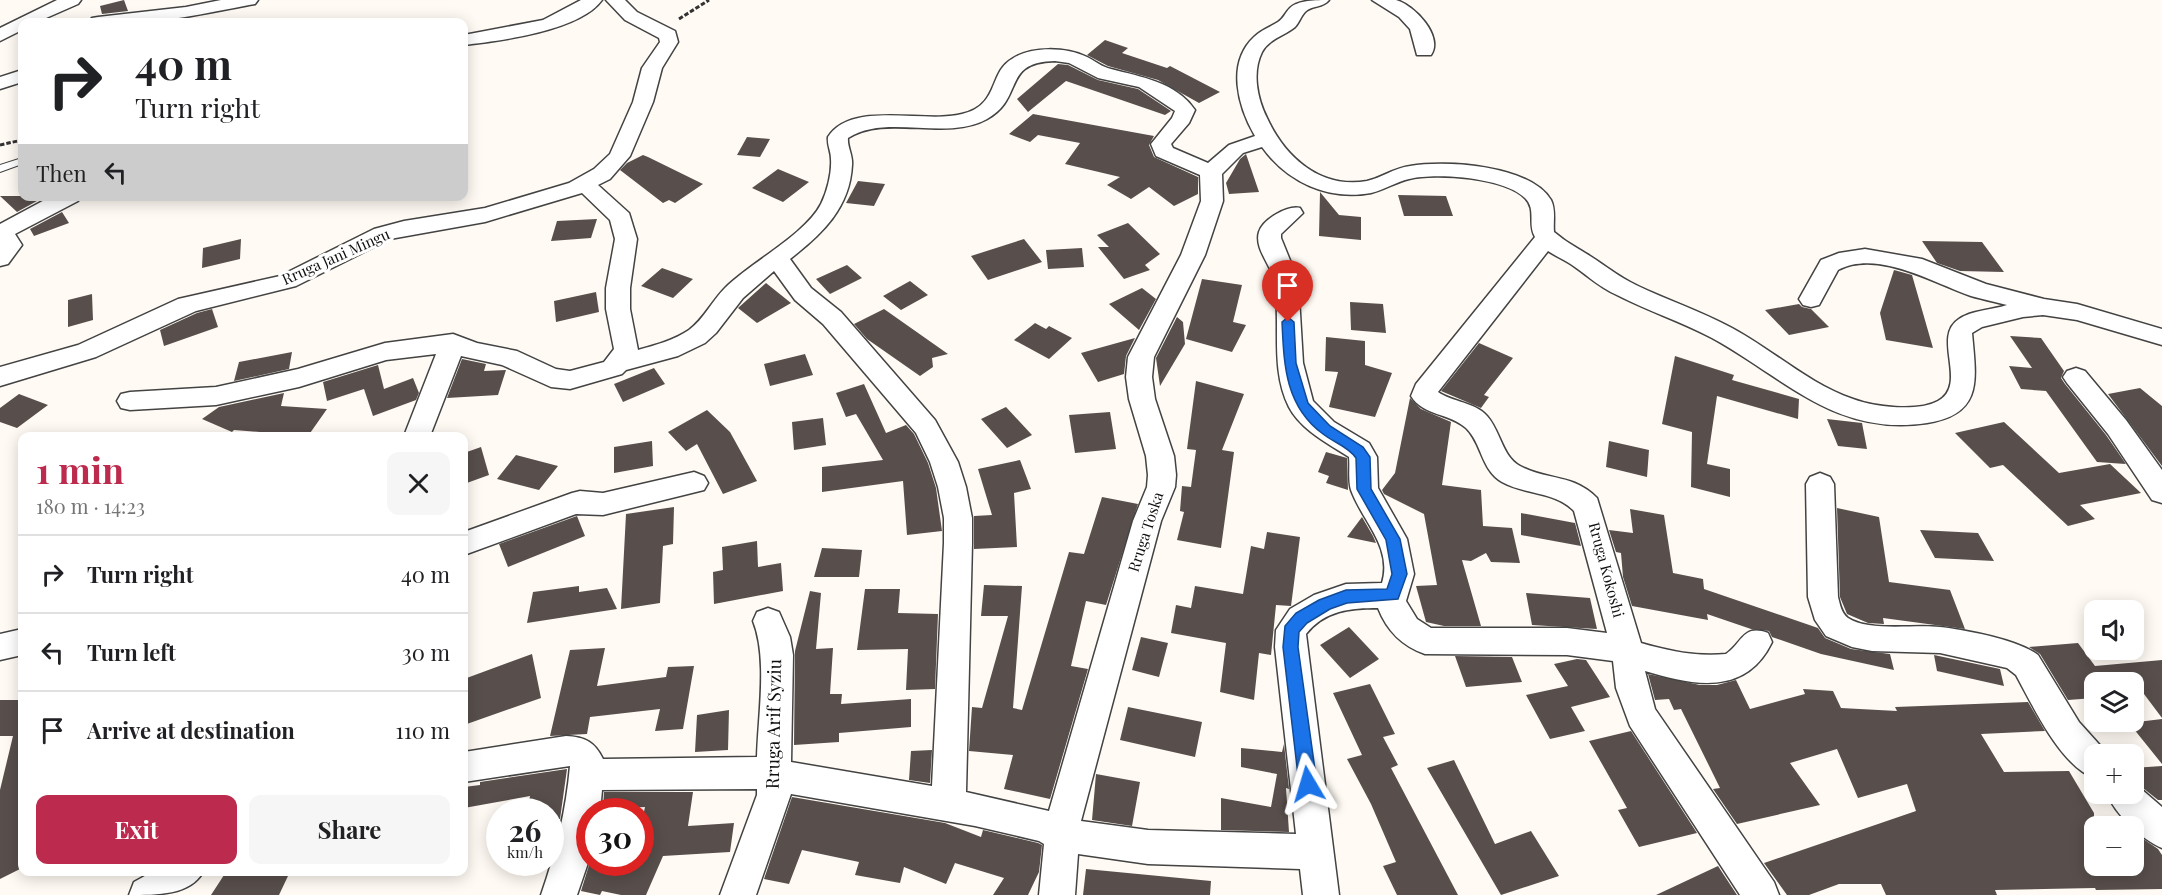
<!DOCTYPE html>
<meta charset="utf-8">
<style>
:root{--surface:#fff;--page:#f6f6f6;--text:#202124;--muted:#757577;--line:#e0e0e0;--accent:#bc2b4d}
body{margin:0;font-family:"Playfair Display",serif;background:var(--page);color:var(--text);height:100vh;display:flex;flex-direction:column;font-size:22px;white-space:nowrap}
*{box-sizing:border-box;margin:0}
p{font-size:20px;color:var(--muted)}
.icon{flex:none;width:33px;height:33px;fill:none;stroke:currentColor;stroke-width:2;stroke-linecap:round;stroke-linejoin:round}
.map{position:relative;flex:1;overflow:hidden}
.sheet{position:absolute;left:18px;top:432px;width:450px;height:444px;display:flex;flex-direction:column;background:var(--surface);border-radius:12px;box-shadow:0 3px 15px #0003}
.sheet>*{flex:none}
.banner{position:absolute;left:18px;top:18px;width:450px;height:183px;border-radius:12px;box-shadow:0 3px 15px #0003;background:#fff;color:var(--text);overflow:hidden}
.fabs{position:absolute;left:2084px;top:600px;display:grid;gap:12px}
.fabs a{display:grid;place-items:center;width:60px;height:60px;border-radius:12px;background:var(--surface);box-shadow:0 3px 15px #0003;font-size:30px}
.speed{position:absolute;left:486px;top:798px;display:flex;gap:12px;font-size:30px;font-weight:700;text-align:center}
.speed>*{display:grid;place-content:center;width:78px;height:78px;border-radius:50%;background:var(--surface);box-shadow:0 3px 15px #0003;line-height:1}
.speed small{font-size:15px;font-weight:400}
.speed .limit{border:9px solid #d22;background:#fff;color:#111}
.pin{position:absolute;display:grid;place-items:center;width:51px;height:51px;color:#fff;margin:-62px -26px;border-radius:50% 50% 50% 0;rotate:-45deg;box-shadow:0 0 6px #0007}
.pin .icon{rotate:45deg}
.me{position:absolute;width:66px;margin:-33px;rotate:353deg;stroke-linejoin:round;filter:drop-shadow(0 0 4px #0008)}
.turn{display:flex;align-items:center;gap:21px;height:126px;padding:0 18px;font-size:27px}
.turn .icon{width:78px;height:78px;stroke-width:2.5}
.turn b{display:block;font-size:42px;line-height:51px}
.then{display:flex;align-items:center;height:57px;padding:0 18px;background:#0003;gap:12px;font-size:22px}
.round{display:grid;place-items:center;flex:none;width:63px;height:63px;border-radius:12px;background:var(--page)}
.overview{display:flex;align-items:center;justify-content:space-between;height:102px;padding:0 18px}
h1{font-size:36px;font-weight:700;line-height:45px;color:var(--accent)}
.button{display:flex;gap:12px;margin-top:auto;padding:12px 18px}
.button a{flex:1;height:69px;border-radius:12px;background:var(--accent);color:#fff;font-size:24px;font-weight:700;line-height:69px;text-align:center}
.button a+a{background:var(--page);color:var(--text)}
ul{padding:0;list-style:none}
li{display:flex;align-items:center;gap:18px;height:78px;padding:0 18px;border-top:2px solid var(--line)}
li div{flex:1}
li b{display:block;font-size:22px}
li em{font-style:normal}
.map>svg:first-child{display:block}
</style>
<div class="map">
<svg width="2162" height="895" viewBox="0 0 2162 895">
<rect width="100%" height="100%" fill="#fffaf3"/>
<path fill="#584f4c" d="M124,0L128,11L102,14L100,6Z
M1105,40L1128,48L1122,53L1167,68L1170,66L1220,92L1199,103L1158,80L1108,66L1087,55Z
M1058,64L1068,65L1098,80L1138,89L1171,111L1165,115L1066,81L1028,112L1017,99Z
M1033,114L1154,136L1149,145L1154,157L1198,177V194L1174,206L1149,187L1131,199L1107,185L1120,177L1065,164L1080,143L1038,135L1030,142L1009,134Z
M747,137L770,139L760,157L737,155Z
M1246,154L1259,192L1229,194L1226,183L1240,159Z
M643,155L648,157L703,184L675,203L669,200L663,203L620,170L627,163Z
M778,169L809,182L783,202L752,188Z
M858,181L885,184L874,206L846,203Z
M1320,192L1339,215L1361,217V240L1319,236Z
M1398,195L1446,196L1453,216H1404Z
M0,196H46L17,212Z
M62,212L69,223L34,236L30,229Z
M597,219L591,238L551,241L557,221Z
M1128,223L1160,254L1145,265L1150,270L1124,279L1098,247H1109L1097,235Z
M241,239L240,259L202,268L203,248Z
M1024,239L1042,262L988,280L971,256Z
M1922,241L1982,242L2004,272L1960,271L1937,263Z
M1082,248L1084,267L1048,269L1046,250Z
M847,265L862,278L830,294L816,279Z
M662,268L693,279L673,298L641,286Z
M1894,270L1912,275L1933,348L1886,340L1880,313Z
M1202,279L1242,285L1233,322L1246,325L1232,352L1186,339Z
M910,281L928,295L901,310L883,296Z
M766,283L791,303L757,323L738,308Z
M1142,288L1156,299L1139,330L1109,304Z
M596,292L599,312L556,322L554,301Z
M92,294L93,320L68,327V300Z
M1350,302L1383,304L1386,333L1351,330Z
M1799,304L1802,307L1811,309L1829,327L1789,335L1765,310Z
M212,309L218,327L164,346L160,330L197,313Z
M884,309L948,354L932,358L933,367L920,376L867,339L854,324Z
M1177,317L1183,322L1185,344L1160,386L1156,358Z
M1035,323L1046,329L1049,326L1072,338L1049,359L1014,340Z
M2010,336L2041,338L2064,371L2061,378L2065,384L2106,435L2126,464L2097,462L2046,391L2021,389L2009,366L2032,368Z
M1326,337L1365,341V365L1392,373L1375,417L1329,407L1338,372L1325,371Z
M1135,338L1126,356L1124,374L1098,382L1081,353Z
M1479,343L1513,358L1484,395L1489,397L1481,408L1441,391Z
M292,352L289,369L234,381L239,362Z
M805,354L813,375L770,386L764,364Z
M1675,356L1734,375L1732,380L1799,399L1798,419L1717,396L1707,464L1730,469V497L1691,487L1692,432L1662,424Z
M462,359L486,364L484,371L506,370L498,395L447,398Z
M378,365L384,389L413,378L419,393L416,400L373,416L364,389L327,401L323,382Z
M654,368L665,384L623,402L614,384Z
M1196,381L1244,394L1222,450L1234,452L1221,548L1177,540L1184,512L1180,511L1182,486L1191,487L1196,450L1187,449Z
M864,384L886,433L906,425L914,434L928,463L936,488L942,531L907,535L903,481L822,492V467L883,460L856,414L846,417L836,393Z
M2140,388L2162,406V466L2108,394Z
M284,393L281,406L327,409L308,436L234,430L232,432L202,419L219,407Z
M19,394L48,405L17,428L0,422V408Z
M1410,398L1421,409L1451,422L1442,485L1481,490L1483,526L1512,528L1520,563L1491,562L1486,553L1471,561L1462,560L1481,626H1444L1426,622L1416,586L1437,585L1424,514L1384,494L1382,490L1395,473Z
M1006,407L1032,435L1007,448L981,419Z
M707,410L730,432L757,481L723,494L697,444L686,451L668,432Z
M1110,412L1116,449L1075,453L1069,415Z
M823,418L826,445L794,450L792,422Z
M1827,419L1862,423L1867,449L1838,446Z
M2004,422L2059,473L2110,464L2141,493L2080,505L2095,519L2068,526L2003,465L1990,468L1955,433Z
M652,441L653,466L614,473V447Z
M1609,441L1649,450L1647,477L1606,467Z
M481,447L489,475L464,484V453Z
M1326,452L1347,458L1348,490L1326,483L1329,476L1318,472Z
M516,455L558,466L539,490L497,479Z
M1020,460L1031,489L1014,493L1017,547L974,549V516L992,515L978,469Z
M1102,497L1138,504L1106,605L1086,601L1071,666L1088,669L1050,799L1004,789L1013,755L969,751L972,707L982,708L1008,616H981L984,585L1022,586L1013,708L1022,710L1069,552L1084,554Z
M674,507L673,544L663,546L660,603L621,609L626,514Z
M1837,508L1879,517L1889,582L1950,590L1965,629L1883,618L1884,624L1868,623L1847,614L1840,597Z
M1630,509L1664,515L1673,573L1703,579L1704,589L1818,628L1825,638L1851,649L1890,654L1894,670L1821,654L1772,637L1769,631L1751,629L1707,614L1708,620L1632,606L1623,577L1621,553L1616,552L1609,530L1633,533Z
M1521,513L1575,523L1581,546L1521,535Z
M577,516L585,536L508,567L499,544Z
M1362,517L1373,536L1376,543L1347,537Z
M1920,530L1978,533L1994,561L1935,558Z
M1267,532L1300,537L1291,606L1276,605L1271,655L1259,653L1254,700L1220,692L1226,643L1171,633L1176,605L1191,608L1195,586L1243,594L1251,546L1264,549Z
M757,541L758,567L781,563L783,591L714,604L713,572L723,570L722,547Z
M822,548L862,550L859,577H814Z
M579,586V592L607,588L617,609L527,623L533,592Z
M865,589H900L898,613L938,614L935,689L906,690L908,649L857,650Z
M810,591L821,593L816,649L833,648L830,694H842L841,704L911,699V727L839,733V742L794,745L795,651Z
M1526,593L1590,598L1597,629L1532,625Z
M1349,627L1379,659L1350,678L1320,645Z
M1141,637L1168,643L1159,677L1132,670Z
M2078,643L2095,666L2162,660V718L2135,682H2094V698L2068,700L2040,654L2029,647Z
M605,648L597,686L666,677L668,667L694,666L683,729L655,731L660,709L590,717L587,734L550,736L570,650Z
M532,654L541,698L464,725V679Z
M1934,655L2000,669L2004,686L1937,671Z
M1455,656L1512,657L1522,682L1466,687Z
M1577,659L1586,660L1610,697L1571,707L1585,731L1550,739L1526,695L1568,686L1554,664Z
M1648,674L1700,685H1717L1736,680L1750,709L1805,694L1803,689L1833,691L1841,708L1897,711L1895,707L2028,702L2045,731L1981,734L2004,772L2069,771L2094,813V866H2133V834H2136L2158,849L2162,855V889L2096,890L2095,888L1995,890L1997,895H1886L1881,884H1839L1809,895H1787L1764,863L1916,811L1907,784L1858,798L1837,749L1790,763L1820,805L1737,824L1713,789L1720,788L1681,709L1674,710L1669,699L1655,700Z
M1370,684L1395,734L1383,737L1398,765L1391,768L1458,895H1397L1383,866L1396,862L1371,804L1347,759L1362,755L1333,693Z
M0,700H22V868L0,879V790L13,736H0Z
M1128,707L1202,722L1195,757L1120,740Z
M729,710L728,750L695,752L697,715Z
M2162,719V764L2129,723Z
M1631,731L1697,833L1639,847L1618,810L1627,808L1589,741Z
M1284,744L1289,789L1286,788L1289,832L1221,830V798L1271,807L1277,774L1241,767V748L1282,752Z
M932,750L930,783L909,780L911,751Z
M1454,760L1495,844L1531,831L1559,876L1501,895L1427,768Z
M2162,766V800H2158L2133,780V768Z
M567,769L560,819L550,820V812H527L530,796L464,808V787L480,785V782Z
M1096,774L1140,782L1132,826L1092,820Z
M604,792H693L688,826L734,823L730,852L663,856L646,895H621L602,891L600,895L581,891L590,862H640V830L645,807L603,809Z
M792,797L945,823L981,837L983,830L1038,843L1042,845L1039,872L1028,895H993L1004,878L955,863L946,884L904,867L900,883L855,875L859,862L802,850L789,884L764,879Z
M1718,866L1737,895H1656Z
M1086,869L1211,881L1210,895H1083Z
M226,872H240L288,876L279,895H211Z"/>
<g fill="none" stroke-linecap="round" stroke-linejoin="round">
<defs>
<path id="service" d="M22,158V164L0,172V165Z"/>
<path id="minor" d="M57,0H81L78,4L37,22H22V30L0,41V28Z
M221,0H258L255,4L249,5C197,15 142,28 89,22L92,18L98,17L186,7Z
M581,0H602C580,31 499,41 464,45V35L543,20Z
M606,0H625L637,12L675,31L678,42L662,68L653,102L630,156L610,179L598,185L629,213L637,239L630,288V309L638,350C656,345 674,340 689,330C704,319 712,301 725,288C751,262 805,235 821,204C827,192 832,173 831,159C831,151 827,145 828,137C852,100 925,124 962,114C1000,105 988,73 1012,59C1031,46 1066,47 1087,57C1095,61 1102,67 1111,69C1141,77 1176,82 1195,110L1189,123L1171,144L1173,148L1208,163L1229,145L1255,136C1238,107 1226,63 1254,37C1261,30 1270,27 1278,22C1284,18 1285,13 1290,8C1298,0 1316,0 1329,0C1323,8 1312,5 1305,12C1301,16 1299,23 1295,27C1284,36 1269,39 1262,52C1252,72 1257,98 1267,118C1285,157 1320,189 1367,181C1381,178 1394,168 1410,166C1446,160 1530,165 1551,200C1556,210 1553,221 1554,232L1563,239C1571,245 1581,250 1590,256C1606,266 1619,277 1636,285C1667,300 1701,311 1732,328C1773,350 1809,384 1853,399C1874,407 1918,412 1938,401C1969,384 1931,337 1959,319C1972,310 1992,310 2007,305C1995,302 1982,299 1971,296C1933,283 1878,249 1838,270L1819,305L1811,307L1803,305L1799,299L1821,260L1839,253L1865,249L1922,259L1986,284L2044,299L2077,304L2162,329V345L2077,320L2043,315L2023,317L1982,327L1972,333C1976,379 1984,414 1927,423C1836,437 1785,378 1712,338C1682,322 1648,311 1617,295C1601,288 1589,277 1575,267C1567,261 1557,257 1548,251L1438,392C1452,402 1475,402 1487,416C1501,432 1502,456 1520,466C1547,481 1572,473 1597,498L1641,643C1669,651 1696,657 1726,654C1743,642 1743,624 1768,633L1772,642C1746,696 1694,686 1645,671L1655,709L1774,882L1779,895H1740L1630,726L1616,688L1613,661L1567,655L1425,654C1402,646 1387,631 1378,608C1351,608 1325,610 1306,634L1339,895H1303L1300,869L1148,864L1078,854L1075,895H1039L1044,844L1039,841L975,826L791,794L756,895H720L757,795V789L602,790L600,812H590V857L577,895H541C556,852 566,811 570,766L464,782V752L566,736C585,737 595,742 603,759L757,757C758,716 768,658 753,621L757,612L768,608L779,612L790,637L793,655L791,762L932,786L944,543V518L938,487L930,462L916,433L823,324L795,300L774,271L743,298L716,333L705,343L678,356L626,370L622,374L570,389L551,387L502,365L461,356L430,436H404L436,354L386,360L299,387L216,405L130,410L121,408L117,401L121,394L130,392L216,387L298,369L385,343L453,334L477,343L517,351L556,369L570,371L604,362L614,349L606,309V288L615,239L610,220L582,193L485,222L390,239L296,286L196,311L96,357L0,386V367L78,345L178,299L280,276L374,229L404,221L485,208L569,183L594,169L610,154L633,102L642,68L660,42L659,38L625,20ZM1055,61L1069,63L1098,78L1139,87L1175,111L1172,118L1151,144L1156,156L1200,175L1201,201L1181,255L1128,357L1126,377L1129,399L1146,456L1148,475L1147,487L1133,521L1049,811L966,792L972,543V518L966,487L958,462L935,420L841,312L811,288L790,259C822,234 850,208 852,165C853,155 847,147 848,138C887,113 945,142 987,119C1025,98 1001,62 1055,61ZM1262,147C1287,182 1328,201 1371,193C1384,190 1396,182 1409,179C1437,172 1505,178 1525,198C1537,210 1527,224 1535,237L1416,384L1411,396C1423,416 1450,413 1466,428C1482,443 1481,470 1502,482C1525,495 1555,491 1574,511L1607,633L1567,628H1431L1417,619L1406,601L1414,574L1407,539L1378,488L1377,457L1369,443L1334,422L1313,401L1303,363L1298,280L1281,238V234L1303,213L1300,208C1288,205 1263,219 1259,232C1254,248 1271,265 1274,280C1282,321 1269,367 1289,407C1301,430 1329,444 1349,457C1350,467 1348,481 1351,490C1362,521 1393,547 1382,583L1346,584L1314,595L1290,609L1276,630L1275,647L1296,834L1148,830L1081,821L1161,521L1175,487L1176,475L1174,456L1155,399L1152,377L1154,357L1205,255L1223,201L1222,174L1243,153Z
M1372,0C1379,0 1389,0 1396,0C1414,5 1444,36 1431,55H1417L1410,29L1399,17Z
M22,70V82L0,89V77Z
M52,196H81L78,201L15,234L22,245L8,264L0,266V224Z
M2076,368L2085,371L2126,420L2162,470V503L2152,500L2108,434L2067,383L2063,377L2067,371Z
M694,472L704,476L708,483L704,490L603,515L576,514L464,555V532L572,493L580,491L603,493Z
M1820,473L1830,477L1834,484L1838,597C1840,604 1841,613 1848,618C1869,632 1915,624 1940,627C1966,630 2019,640 2038,655L2079,722L2106,752L2107,754H2094V778C2060,765 2033,706 2016,675L2007,668L1940,653L1872,651L1852,647L1826,636L1815,620L1808,597L1806,484L1810,477Z
M22,629V655L0,660V634Z
M2133,782L2162,807V848C2141,839 2116,815 2107,794H2133Z
M152,872H203C190,895 158,895 129,895L134,882Z"/>
</defs>
<use href="#service" stroke="#434343" stroke-width="2"/>
<use href="#minor" stroke="#434343" stroke-width="3"/>
<path stroke="#323232" stroke-width="3" stroke-dasharray="4.5 2" stroke-linecap="butt" d="M679,19L709,0
M0,145L22,140"/>
<use href="#service" fill="#fff" fill-rule="evenodd"/>
<use href="#minor" fill="#fff" fill-rule="evenodd"/>
</g>
<path fill="#1a73e8" stroke="#114b97" stroke-width="1.5" d="M1288,317L1294,322L1296,363L1308,403L1330,426L1363,447L1370,457L1371,489L1400,539L1407,574L1398,599L1347,603L1330,609L1307,623L1299,632L1298,647L1317,784L1314,789L1308,792L1302,789L1299,784L1283,647L1285,626L1296,613L1319,600L1346,590L1387,589L1392,574L1386,540L1357,489L1356,458C1349,447 1333,442 1323,434C1285,406 1284,365 1282,322Z"/>
<g text-anchor="middle" stroke-width="6" stroke-linejoin="round" paint-order="stroke">
<g font-size="15" fill="#101010" stroke="#fff">
<text transform="translate(336 257) rotate(-24)" y="5">Rruga Jani Mingu</text>
<text transform="translate(1146 532) rotate(-72)" y="5">Rruga Toska</text>
<text transform="translate(1606 570) rotate(75)" y="5">Rruga Kokoshi</text>
</g>
<g font-size="18" fill="#101010" stroke="#fff">
<text transform="translate(774 724) rotate(-89)" y="6">Rruga Arif Syziu</text>
</g>
</g>
</svg>
<div class="fabs">
<a><svg class="icon" aria-label="sound" viewBox="0 0 24 24"><path d="M4 9h4l5-4v14l-5-4H4zM17 9q2 3 0 6"/></svg></a>
<a><svg class="icon" aria-label="layers" viewBox="0 0 24 24"><path d="M12 4l9 5-9 5-9-5zM3 14l9 5 9-5"/></svg></a>
<a>+</a>
<a>−</a>
</div>
<div class="speed"><div>26<small>km/h</small></div><div class="limit">30</div></div>
<div class="pin" style="left:1288px;top:322px;background:#d93025"><svg class="icon" aria-label="arrive" viewBox="0 0 24 24"><path d="M6 21V4h12l-3 4 3 4H6"/></svg></div>
<svg class="me" style="left:1308px;top:784px" viewBox="-20 -20 40 40"><path d="M0-17L14 15 0 8-14 15z" fill="#1a73e8" stroke="#fff" stroke-width="4"/></svg>
<div class="banner">
<div class="turn"><svg class="icon" aria-label="right" viewBox="0 0 24 24"><path d="M7 20v-9h11M14 6l5 5-5 5"/></svg><div><b>40 m</b>Turn right</div></div>
<div class="then">Then<svg class="icon" aria-label="left" viewBox="0 0 24 24"><path d="M17 20v-9H6M10 6l-5 5 5 5"/></svg></div>
</div>
<section class="sheet">
<div class="overview"><div><h1>1 min</h1><p>180 m · 14:23</p></div><a class="round"><svg class="icon" aria-label="close" viewBox="0 0 24 24"><path d="M6 6l12 12M18 6L6 18"/></svg></a></div>
<ul>
<li><svg class="icon" aria-label="right" viewBox="0 0 24 24"><path d="M7 20v-9h11M14 6l5 5-5 5"/></svg><div><b>Turn right</b></div><em>40 m</em></li>
<li><svg class="icon" aria-label="left" viewBox="0 0 24 24"><path d="M17 20v-9H6M10 6l-5 5 5 5"/></svg><div><b>Turn left</b></div><em>30 m</em></li>
<li><svg class="icon" aria-label="arrive" viewBox="0 0 24 24"><path d="M6 21V4h12l-3 4 3 4H6"/></svg><div><b>Arrive at destination</b></div><em>110 m</em></li>
</ul>
<div class="button"><a>Exit</a><a>Share</a></div>
</section>
</div>
